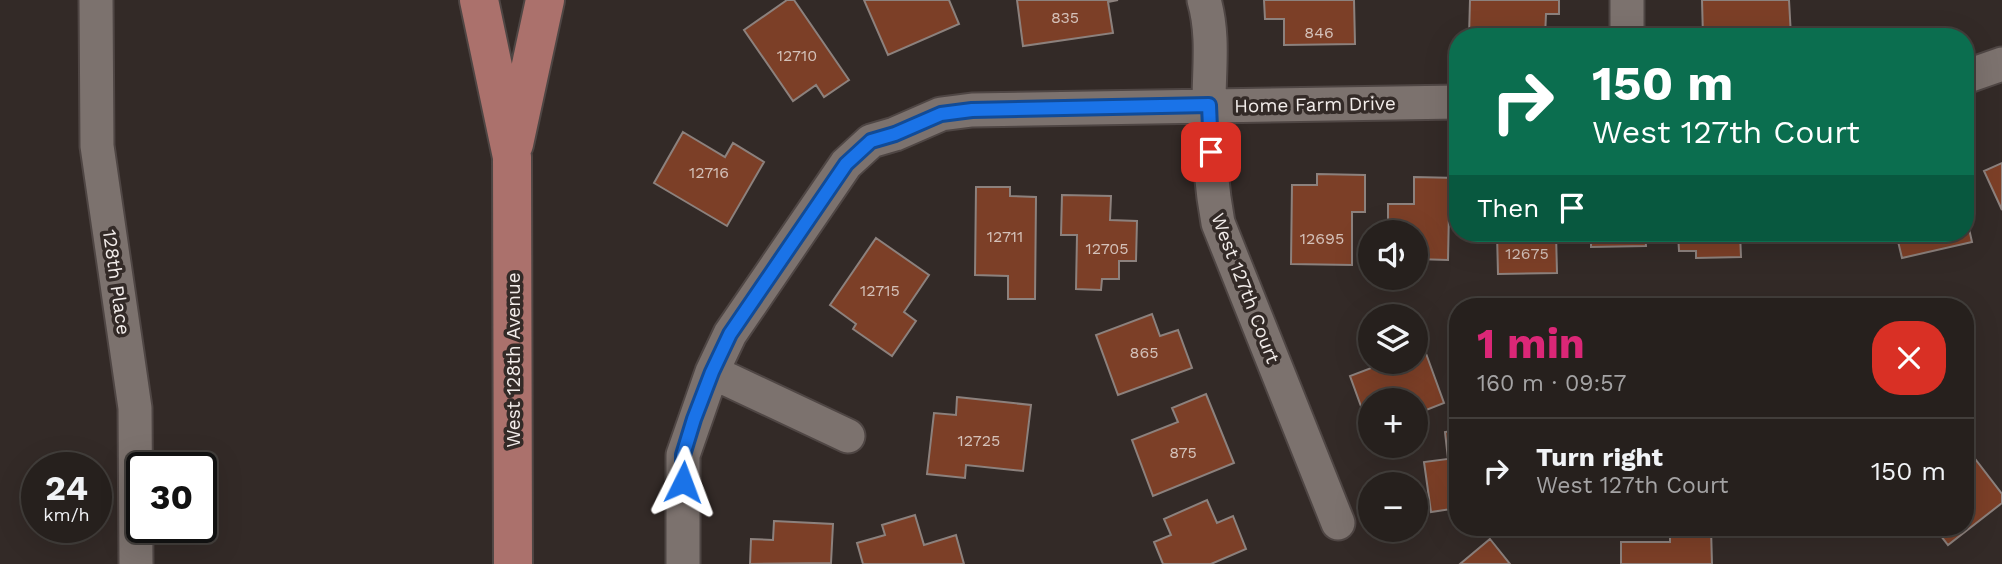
<!DOCTYPE html>
<meta charset="utf-8">
<style>
:root{--surface:#26201d;--page:#322d2a;--text:#f1f3f6;--muted:#a4a3a4;--line:#423e3b;--accent:#db2777}
body{margin:0;font-family:"Work Sans",sans-serif;background:var(--page);color:var(--text);height:100vh;display:flex;flex-direction:column;font-size:26px;white-space:nowrap}
*{box-sizing:border-box;margin:0}
p{font-size:23px;color:var(--muted)}
.icon{flex:none;width:38px;height:38px;fill:none;stroke:currentColor;stroke-width:2;stroke-linecap:round;stroke-linejoin:round}
.map{position:relative;flex:1;overflow:hidden}
.sheet{position:absolute;left:1449px;top:298px;width:525px;height:238px;display:flex;flex-direction:column;background:var(--surface);border-radius:28px;box-shadow:0 7px 28px #0002,0 0 0 2px var(--line)}
.sheet>*{flex:none}
.banner{position:absolute;left:1449px;top:28px;width:525px;height:214px;border-radius:28px;box-shadow:0 7px 28px #0002,0 0 0 2px var(--line);background:#0b6e4f;color:#fff;overflow:hidden}
.buttons{position:absolute;left:1358px;top:220px;display:grid;gap:14px}
.buttons a{display:grid;place-items:center;width:70px;height:70px;border-radius:50%;background:var(--surface);box-shadow:0 7px 28px #0002,0 0 0 2px var(--line);font-size:35px}
.speed{position:absolute;left:21px;top:452px;display:flex;gap:14px;font-size:35px;font-weight:700;text-align:center}
.speed>*{display:grid;place-content:center;width:91px;height:91px;border-radius:50%;background:var(--surface);box-shadow:0 7px 28px #0002,0 0 0 2px var(--line);line-height:1}
.speed small{font-size:18px;font-weight:400}
.speed .limit{border:4px solid #111;border-radius:10px;background:#fff;color:#111}
.pin{position:absolute;display:grid;place-items:center;width:60px;height:60px;color:#fff;margin:-30px;border-radius:14px;box-shadow:0 4px 10px #0006}
.me{position:absolute;width:77px;margin:-38px;rotate:3deg;stroke-linejoin:round;filter:drop-shadow(0 0 5px #0008)}
.turn{display:flex;align-items:center;gap:24px;height:147px;padding:0 28px;font-size:32px}
.turn .icon{width:91px;height:91px;stroke-width:2.5}
.turn b{display:block;font-size:49px;line-height:60px}
.then{display:flex;align-items:center;height:66px;padding:0 28px;background:#0003;gap:14px;font-size:26px}
.round{display:grid;place-items:center;flex:none;width:74px;height:74px;border-radius:28px;background:var(--page)}
.headline{display:flex;align-items:center;justify-content:space-between;height:119px;padding:0 28px}
h1{font-size:42px;font-weight:700;line-height:52px;color:var(--accent)}
ul{padding:0;list-style:none}
li{display:flex;align-items:center;gap:21px;height:105px;padding:0 28px;border-top:2px solid var(--line)}
li div{flex:1}
li b{display:block;font-size:26px}
li em{font-style:normal}
.map>svg:first-child{display:block}
</style>
<div class="map">
<svg width="2002" height="564" viewBox="0 0 2002 564">
<rect width="100%" height="100%" fill="#332a27"/>
<path fill="#7c3f27" stroke="#8c817d" stroke-width="2" d="M787,0H794L849,80L824,97L816,85L793,101L744,30Z
M864,0H949L959,24L888,55Z
M1017,0H1118L1108,2L1113,33L1023,46Z
M1264,0H1354L1355,44L1284,45V19H1265Z
M1470,0H1559V14H1546L1545,37H1469Z
M1702,0H1789L1791,36L1703,37Z
M683,132L725,157L733,143L764,162L727,226L654,183Z
M2002,163V210L1984,171Z
M1317,174L1365,175V212H1352V265L1291,264L1292,185H1317Z
M1414,177L1458,178V211L1449,210L1448,260L1416,259V233H1388V204H1414Z
M976,187H1010V196L1036,197L1035,299H1008V276L975,275Z
M1062,195L1111,196L1110,220L1137,221L1136,261H1119V279H1102L1101,290L1076,289L1077,235H1061Z
M1965,211L1972,242L1902,258L1896,233H1965Z
M1497,233H1556L1557,273L1498,274Z
M1591,233H1645L1646,246L1591,247Z
M1678,233H1740L1741,257L1696,258V251H1679Z
M1786,233H1859L1860,238L1786,240Z
M876,238L929,275L904,312L916,321L892,356L853,329L856,324L830,305Z
M1152,314L1160,336L1178,330L1192,368L1118,395L1096,335Z
M1424,348L1444,403L1416,414V401H1370V431L1350,376L1387,362H1416V351Z
M1206,394L1234,463L1153,496L1132,440L1178,422L1172,408Z
M957,397L1031,405L1023,471L966,465L965,478L927,474L934,413L956,415Z
M1458,430V508L1431,512L1424,462L1448,459L1445,432Z
M1966,447L2002,494V503L1948,545L1934,527H1965Z
M1207,500L1217,523L1233,516L1246,549L1211,564H1163L1154,542L1171,535L1164,519Z
M915,515L924,545L956,535L964,564H863L857,543L885,535L882,525Z
M774,521L833,524L831,563L750,564L751,539L773,540Z
M1670,528H1711L1712,564H1621V542H1670Z
M1490,539L1510,564H1460Z"/>
<g fill="none" stroke-linecap="round" stroke-linejoin="round">
<defs>
<path id="minor" d="M96,0L97,146L135,408L136,564
M1204,0C1214,35 1209,68 1209,103C1208,143 1211,185 1218,223L1338,523
M1627,37V0
M1965,77L2002,64
M712,372L848,436
M683,564V455L712,372L730,334L846,164L871,141L895,134L941,114L972,110L1458,102"/>
<path id="major" d="M479,0L512,157L513,564
M514,144L545,0"/>
</defs>
<use href="#minor" stroke="#4f4644" stroke-width="37"/>
<use href="#major" stroke="#4f4644" stroke-width="42"/>
<use href="#minor" stroke="#7c726e" stroke-width="33"/>
<use href="#major" stroke="#ab716c" stroke-width="38"/>
</g>
<g fill="none" stroke-linecap="round" stroke-linejoin="round">
<defs>
<path id="route" d="M683,482V455L694,419L712,372L730,334L846,164L871,141L895,134L941,114L972,110L1209,105L1211,152"/>
</defs>
<use href="#route" stroke="#114b97" stroke-width="18"/>
<use href="#route" stroke="#1a73e8" stroke-width="12"/>
</g>
<g text-anchor="middle" stroke-width="7" stroke-linejoin="round" paint-order="stroke">
<g font-size="16" fill="#d4c1b9">
<text x="1065" y="23">835</text>
<text x="1319" y="38">846</text>
<text x="797" y="61">12710</text>
<text x="709" y="178">12716</text>
<text x="1005" y="242">12711</text>
<text x="1322" y="244">12695</text>
<text x="1107" y="254">12705</text>
<text x="1527" y="259">12675</text>
<text x="880" y="296">12715</text>
<text x="1144" y="358">865</text>
<text x="979" y="446">12725</text>
<text x="1183" y="458">875</text>
</g>
<g font-size="19" fill="#f2ecea" stroke="#332a27">
<text transform="translate(1315 104) rotate(-1)" y="7">Home Farm Drive</text>
<text transform="translate(117 282) rotate(82)" y="7">128th Place</text>
<text transform="translate(1246 288) rotate(69)" y="7">West 127th Court</text>
<text transform="translate(513 360) rotate(-90)" y="7">West 128th Avenue</text>
</g>
</g>
</svg>
<div class="buttons">
<a><svg class="icon" aria-label="sound" viewBox="0 0 24 24"><path d="M4 9h4l5-4v14l-5-4H4zM17 9q2 3 0 6"/></svg></a>
<a><svg class="icon" aria-label="layers" viewBox="0 0 24 24"><path d="M12 4l9 5-9 5-9-5zM3 14l9 5 9-5"/></svg></a>
<a>+</a>
<a>−</a>
</div>
<div class="speed"><div>24<small>km/h</small></div><div class="limit">30</div></div>
<div class="pin" style="left:1211px;top:152px;background:#d93025"><svg class="icon" aria-label="arrive" viewBox="0 0 24 24"><path d="M6 21V4h12l-3 4 3 4H6"/></svg></div>
<svg class="me" style="left:683px;top:482px" viewBox="-20 -20 40 40"><path d="M0-17L14 15 0 8-14 15z" fill="#1a73e8" stroke="#fff" stroke-width="4"/></svg>
<div class="banner">
<div class="turn"><svg class="icon" aria-label="right" viewBox="0 0 24 24"><path d="M7 20v-9h11M14 6l5 5-5 5"/></svg><div><b>150 m</b>West 127th Court</div></div>
<div class="then">Then<svg class="icon" aria-label="arrive" viewBox="0 0 24 24"><path d="M6 21V4h12l-3 4 3 4H6"/></svg></div>
</div>
<section class="sheet">
<div class="headline"><div><h1>1 min</h1><p>160 m · 09:57</p></div><a class="round" style="background:#d93025;color:#fff"><svg class="icon" aria-label="close" viewBox="0 0 24 24"><path d="M6 6l12 12M18 6L6 18"/></svg></a></div>
<ul>
<li><svg class="icon" aria-label="right" viewBox="0 0 24 24"><path d="M7 20v-9h11M14 6l5 5-5 5"/></svg><div><b>Turn right</b><p>West 127th Court</p></div><em>150 m</em></li>
</ul>
</section>
</div>
